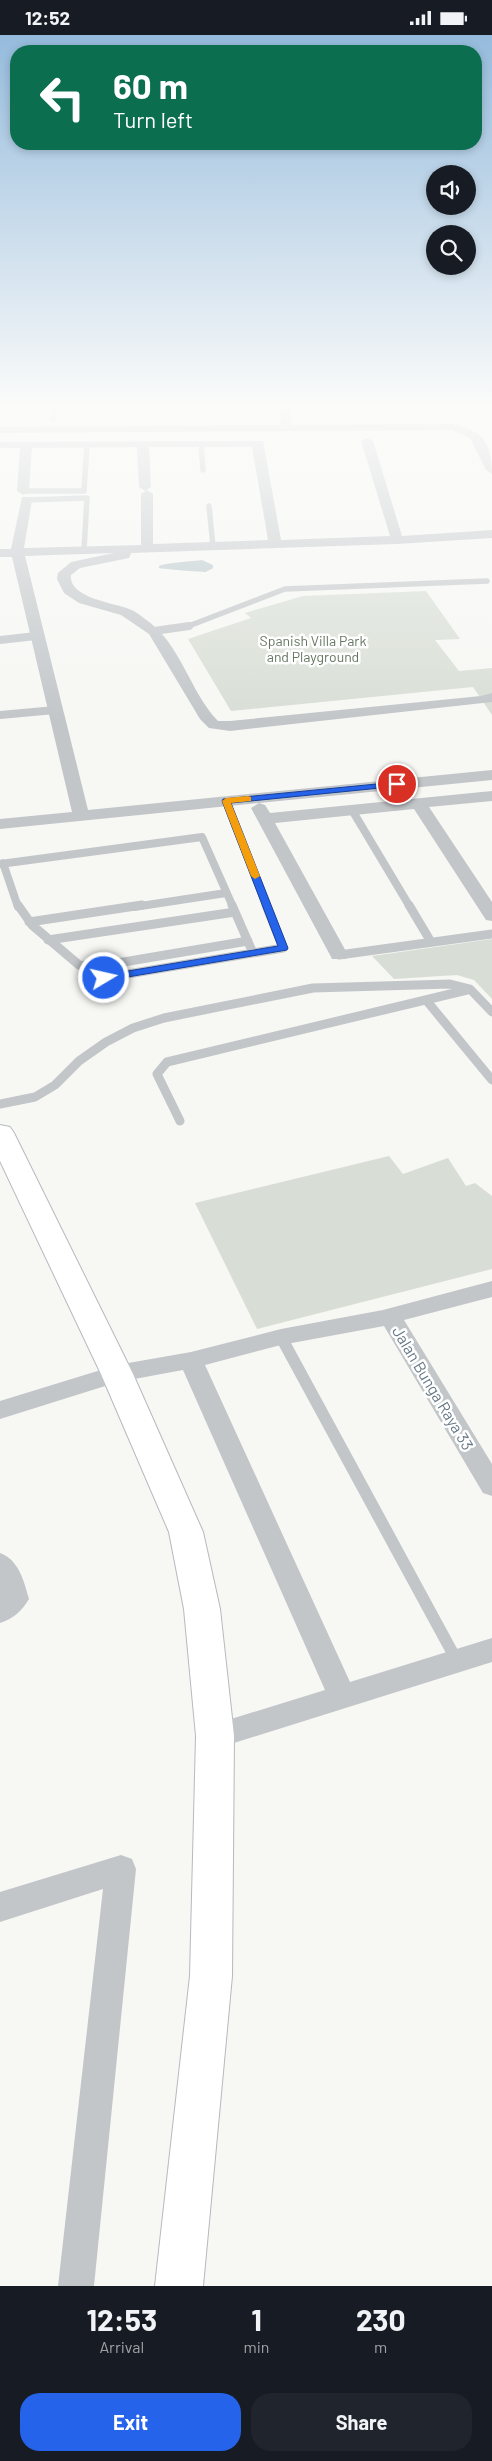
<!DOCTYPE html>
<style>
:root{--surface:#171b24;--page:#20242c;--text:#f1f3f6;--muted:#9ea1a6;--accent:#2563eb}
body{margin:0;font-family:Barlow,sans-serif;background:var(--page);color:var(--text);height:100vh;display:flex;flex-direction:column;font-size:19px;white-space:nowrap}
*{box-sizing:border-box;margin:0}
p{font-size:16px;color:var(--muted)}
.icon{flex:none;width:28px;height:28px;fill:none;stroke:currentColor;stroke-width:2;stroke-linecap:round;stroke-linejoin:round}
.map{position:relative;height:2251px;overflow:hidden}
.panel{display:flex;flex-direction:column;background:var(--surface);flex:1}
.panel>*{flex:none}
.guide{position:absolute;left:10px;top:10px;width:472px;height:105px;border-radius:20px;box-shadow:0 2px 8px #0003;background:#0b6e4f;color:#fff;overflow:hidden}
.controls{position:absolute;left:426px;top:130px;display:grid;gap:10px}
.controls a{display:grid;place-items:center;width:50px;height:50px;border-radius:50%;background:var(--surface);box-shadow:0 2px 8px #0003;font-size:25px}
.pin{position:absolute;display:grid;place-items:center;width:42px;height:42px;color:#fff;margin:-21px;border:2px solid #fff;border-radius:50%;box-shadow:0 1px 5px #0007}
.me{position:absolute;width:55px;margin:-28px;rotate:81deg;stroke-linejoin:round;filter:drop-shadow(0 0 4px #0008)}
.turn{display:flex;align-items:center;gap:18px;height:105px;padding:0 20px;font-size:22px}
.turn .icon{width:65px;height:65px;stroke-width:2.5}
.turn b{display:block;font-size:35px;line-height:42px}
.eta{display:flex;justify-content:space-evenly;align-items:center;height:85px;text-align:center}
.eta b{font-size:30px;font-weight:700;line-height:35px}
.cta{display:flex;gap:10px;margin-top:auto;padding:10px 20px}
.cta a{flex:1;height:58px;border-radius:20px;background:var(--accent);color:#fff;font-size:20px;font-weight:700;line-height:58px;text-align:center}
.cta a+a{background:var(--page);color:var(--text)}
.status{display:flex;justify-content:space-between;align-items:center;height:35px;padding:0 25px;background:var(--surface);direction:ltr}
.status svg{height:14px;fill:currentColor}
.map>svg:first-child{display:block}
</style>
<div class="status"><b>12:52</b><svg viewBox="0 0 49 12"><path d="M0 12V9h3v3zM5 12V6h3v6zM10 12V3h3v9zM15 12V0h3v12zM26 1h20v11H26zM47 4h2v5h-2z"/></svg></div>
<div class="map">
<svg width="492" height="2251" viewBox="0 0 492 2251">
<rect width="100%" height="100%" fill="#f7f7f4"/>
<path fill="#d8ded5" d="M426,556L460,604L435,605L459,636L492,633V680L473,652L231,676L188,604L251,583L245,578L303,561Z
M492,904V964L474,945L457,940L394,944L372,921Z
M389,1121L403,1139L448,1123L466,1151L475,1148L492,1161V1234L257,1294L195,1168Z"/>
<path fill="#b8c6c9" d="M202,525L213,530V533C212,534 207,536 206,537C202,537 162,534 159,533V531C163,528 195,526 202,525Z"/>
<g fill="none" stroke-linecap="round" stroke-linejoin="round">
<defs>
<path id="secondary" d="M0,1090L10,1092L14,1098L133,1339L203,1497L220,1574L234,1701L232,1941L203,2251H155L190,1941L196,1701L184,1574L169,1497L101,1339L0,1126Z"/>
</defs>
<use href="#secondary" stroke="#b4babe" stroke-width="2"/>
<path stroke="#c2c6c9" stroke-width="5.5" d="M0,373H54
M53,385L54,371
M201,409L203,435
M23,456H84L87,410
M26,465L87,463L84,515
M209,471L213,511
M186,592L285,554L487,546"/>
<path stroke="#c2c6c9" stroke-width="8" d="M154,596L189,591
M0,605L36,601
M0,680L55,675
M226,766L267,872
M352,775L410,872
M3,828L18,872
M0,829L202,802L233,872
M134,872L226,858"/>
<path stroke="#c2c6c9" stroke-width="9" d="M18,870L32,890L79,930L94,932L248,906
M232,870L253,918
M409,870L431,907
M29,887L142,870
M48,905L235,877
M339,920L492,899
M104,943L283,913L266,870
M426,965L492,1045
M0,1069L35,1062L55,1050L79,1026L106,1007L133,993L164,983L313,953L450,949L470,954L492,977
M180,1086L157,1039L167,1027L467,955"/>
<path stroke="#c2c6c9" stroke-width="12" d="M281,1302L457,1626"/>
<path fill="#c2c6c9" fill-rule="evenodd" d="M279,371H290L292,390L452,389C483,395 492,408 492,439L486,435L470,403L452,395L0,398V392L281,390Z
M367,403L373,406L402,501L492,495V503L397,509L131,518L129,523L80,533L71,540C68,563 114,568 129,574C135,576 140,580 145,584C181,608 189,656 218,686H230L481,661L492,658V667L230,696L209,693L200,684L149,599L121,580L79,568L64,558L57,544L58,538L71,527L114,518L25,521L88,775L492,735V745L259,768L265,770L270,778L492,756V766L429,772L492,867V886L486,885L414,774L275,788L348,920L346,924H332L330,920L251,773L259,768L0,794V784L72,777L12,522H0V514H11L22,462H30L32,465L24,513L141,510V459L147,455L153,459V509L268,505L252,412H149L151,452L145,456L139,452L137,412L32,413L29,456L23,460L17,456L20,413H0V407L263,406L281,505L390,501L361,406Z
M492,1246V1262L404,1285L492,1429V1461L483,1458L384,1291L281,1310L205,1330L350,1647L492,1603V1627L215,1714L205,1710L200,1701L205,1692L325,1655L183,1335L118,1347L0,1384V1366L117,1330L191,1317L281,1294L383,1275Z
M0,1518C19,1525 24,1546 29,1564C22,1576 13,1584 0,1588Z
M121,1820L132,1824L136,1834L94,2251H58L103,1854L0,1887V1857Z"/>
<use href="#secondary" fill="#fff" fill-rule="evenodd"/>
</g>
<linearGradient id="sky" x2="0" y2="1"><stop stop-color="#95bbdc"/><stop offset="0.54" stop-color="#fbfbfa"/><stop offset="1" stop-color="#fbfbfa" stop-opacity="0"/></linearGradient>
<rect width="492" height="687" fill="url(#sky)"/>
<path fill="#2563eb" stroke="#184099" d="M397,747H400V751L231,768L288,913L287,915L104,946L99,943L104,940L278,911L222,766L223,764Z"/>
<path fill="#f59e0b" d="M248,761L251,762V766L231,768L260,841L255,844L251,841L222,766L226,763Z"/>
<g text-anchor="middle" stroke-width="5" stroke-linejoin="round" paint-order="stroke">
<g font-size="14" fill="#667761" stroke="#fff">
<text x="313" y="611">Spanish Villa Park<tspan x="313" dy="16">and Playground</tspan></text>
</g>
<g font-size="16" fill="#667885" stroke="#fff">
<text transform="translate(433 1353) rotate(59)" y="6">Jalan Bunga Raya 33</text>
</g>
</g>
</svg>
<div class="controls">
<a><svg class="icon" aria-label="sound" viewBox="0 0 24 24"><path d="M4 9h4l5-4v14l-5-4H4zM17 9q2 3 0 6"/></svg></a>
<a><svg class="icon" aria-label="search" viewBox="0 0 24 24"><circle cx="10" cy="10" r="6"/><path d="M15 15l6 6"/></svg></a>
</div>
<div class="pin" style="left:397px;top:749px;background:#d93025"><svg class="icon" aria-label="arrive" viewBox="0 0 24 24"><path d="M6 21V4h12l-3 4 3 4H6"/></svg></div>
<svg class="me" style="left:104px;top:943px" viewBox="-20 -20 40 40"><circle r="17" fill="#2563eb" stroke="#fff" stroke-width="3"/><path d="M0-11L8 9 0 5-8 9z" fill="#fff"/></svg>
<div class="guide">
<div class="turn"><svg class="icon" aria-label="left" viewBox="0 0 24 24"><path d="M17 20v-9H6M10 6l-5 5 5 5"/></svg><div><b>60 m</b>Turn left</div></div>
</div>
</div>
<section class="panel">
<div class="eta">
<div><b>12:53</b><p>Arrival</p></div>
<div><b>1</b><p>min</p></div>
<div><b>230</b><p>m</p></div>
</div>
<div class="cta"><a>Exit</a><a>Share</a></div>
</section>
